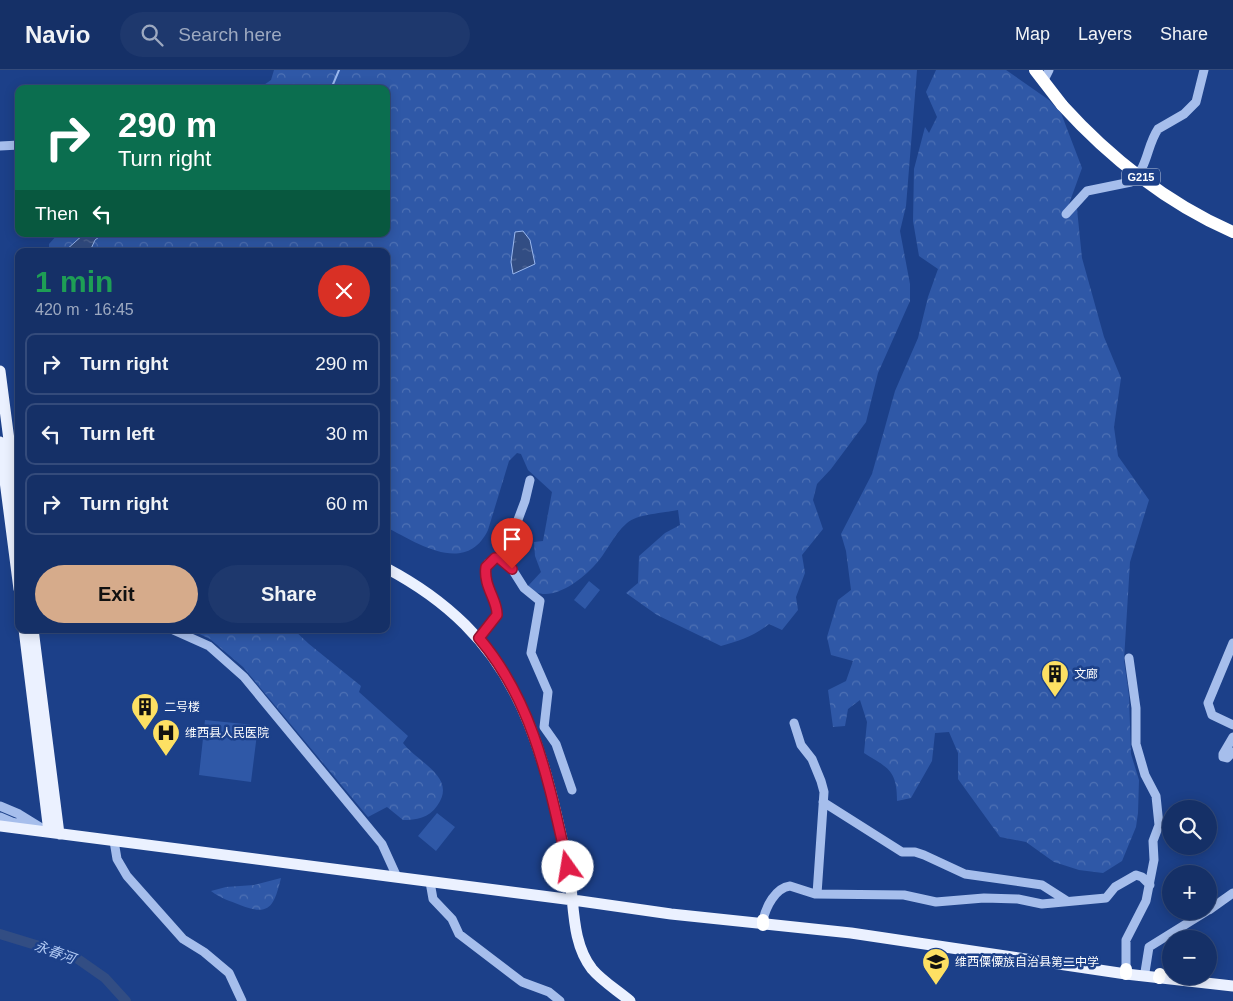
<!DOCTYPE html>
<meta charset="utf-8">
<style>
:root{--surface:#153067;--page:#1e386d;--text:#f1f3f6;--muted:#9da9c0;--line:#344b7b;--accent:#d6ab8b}
body{margin:0;font-family:Helvetica,"Noto Sans SC",sans-serif;background:var(--page);color:var(--text);height:100vh;display:flex;flex-direction:column;font-size:19px;white-space:nowrap}
*{box-sizing:border-box;margin:0}
p{font-size:16px;color:var(--muted)}
.icon{flex:none;width:28px;height:28px;fill:none;stroke:currentColor;stroke-width:2;stroke-linecap:round;stroke-linejoin:round}
.map{position:relative;flex:1;overflow:hidden}
.details{position:absolute;left:15px;top:178px;width:375px;height:385px;display:flex;flex-direction:column;background:var(--surface);border-radius:10px;box-shadow:0 2px 12px #0003,0 0 0 1px var(--line)}
.details>*{flex:none}
.banner{position:absolute;left:15px;top:15px;width:375px;height:152px;border-radius:10px;box-shadow:0 2px 12px #0003,0 0 0 1px var(--line);background:#0b6e4f;color:#fff;overflow:hidden}
.controls{position:absolute;left:1162px;top:730px;display:grid;gap:10px}
.controls a{display:grid;place-items:center;width:55px;height:55px;border-radius:50%;background:var(--surface);box-shadow:0 2px 12px #0003,0 0 0 1px var(--line);font-size:25px}
.pin{position:absolute;display:grid;place-items:center;width:42px;height:42px;color:#fff;margin:-51px -21px;border-radius:50% 50% 50% 0;rotate:-45deg;box-shadow:0 0 5px #0007}
.pin .icon{rotate:45deg}
.me{position:absolute;width:55px;margin:-28px;rotate:347deg;stroke-linejoin:round;filter:drop-shadow(0 0 4px #0008)}
.turn{display:flex;align-items:center;gap:18px;height:105px;padding:0 20px;font-size:22px}
.turn .icon{width:65px;height:65px;stroke-width:2.5}
.turn b{display:block;font-size:35px;line-height:42px}
.then{display:flex;align-items:center;height:48px;padding:0 20px;background:#0003;gap:10px;font-size:19px}
.round{display:grid;place-items:center;flex:none;width:52px;height:52px;border-radius:26px;background:var(--page)}
.head{display:flex;align-items:center;justify-content:space-between;height:85px;padding:0 20px}
h1{font-size:30px;font-weight:700;line-height:38px;color:#1e9e55}
.primary-button{display:flex;gap:10px;margin-top:auto;padding:10px 20px}
.primary-button a{flex:1;height:58px;border-radius:30px;background:var(--accent);color:#111;font-size:20px;font-weight:700;line-height:58px;text-align:center}
.primary-button a+a{background:var(--page);color:var(--text)}
ul{padding:0;list-style:none}
li{display:flex;align-items:center;gap:15px;height:62px;margin:0 10px 8px;padding:0 10px;border:2px solid var(--line);border-radius:10px}
li div{flex:1}
li b{display:block;font-size:19px}
li em{font-style:normal}
header{display:flex;align-items:center;gap:30px;box-sizing:border-box;height:70px;padding:0 25px;background:var(--surface);border-bottom:1px solid var(--line)}
header strong{font-size:24px}
nav{display:flex;gap:28px;margin-inline-start:auto;font-size:18px}
.search{width:350px;height:45px;background:var(--page);display:flex;align-items:center;gap:12px;box-sizing:border-box;padding:0 18px;border-radius:28px;color:var(--muted);font-size:19px}
.map>svg:first-child{display:block}
</style>
<header>
<strong>Navio</strong>
<div class="search"><svg class="icon" aria-label="search" viewBox="0 0 24 24"><circle cx="10" cy="10" r="6"/><path d="M15 15l6 6"/></svg>Search here</div>
<nav><a>Map</a><a>Layers</a><a>Share</a></nav>
</header>
<div class="map">
<svg width="1233" height="931" viewBox="0 0 1233 931">
<defs>
<pattern id="forest-crowns" width="20" height="18" patternUnits="userSpaceOnUse" patternTransform="scale(1.25)"><rect width="20" height="18" fill="#2f58a7"/><path d="M2 6a3 3 0 1 1 6 0M12 15a3 3 0 1 1 6 0" fill="none" stroke="#4e71b4"/></pattern>
<pattern id="water-ripples" width="26" height="14" patternUnits="userSpaceOnUse" patternTransform="scale(1.25)"><rect width="26" height="14" fill="#324d83"/><path d="M2 4q2-2 4 0t4 0M15 11q2-2 4 0t4 0" fill="none" stroke="#516896"/></pattern>
</defs>
<rect width="100%" height="100%" fill="#1c4089"/>
<path fill="#2f58a7" d="M589,511L600,520L585,539L574,530Z
M205,650L254,655L257,664L251,712L199,705Z
M437,743L455,757L436,781L418,766Z"/>
<path fill="url(#forest-crowns)" d="M274,0H917L906,136L900,161L910,214V231L878,303L866,352L831,399L817,414L813,430L823,459L802,485L805,503L796,527L798,540L782,560L769,554C754,566 739,571 721,576L657,545L626,523L638,513L639,486L665,463L680,455L678,440C664,443 637,444 627,453C613,465 606,484 594,496C579,512 546,537 528,516L541,502L535,486L534,472L543,471L552,422L528,400L521,384L517,383L509,391L488,460C466,506 417,473 386,457V181H49V174L58,164H386V19H258L271,10Z
M936,0H1006L1049,30L1061,43L1082,98L1069,134L1077,139L1082,188L1104,267L1121,308L1114,357L1118,386L1149,430L1130,492L1124,590L1129,626L1131,684L1139,710L1138,743L1136,757L1122,791L1103,803L1079,800L1054,792L1026,772L1000,767L958,709V683L949,662L935,663L932,691L911,728L897,731C897,700 888,698 864,683L867,652L860,630L848,639L845,656L833,657L828,620L846,611L853,591L831,585L827,567L838,530L851,520L846,481L841,464L872,404L895,321L918,268L928,227L938,199L919,186L913,151L914,99L925,57L929,63L937,47L926,22Z
M189,559H293L309,574L361,616L359,622L408,666L403,673C418,693 458,707 437,736C429,748 416,750 403,750L387,737L368,747L243,597L210,569Z
M281,808C274,836 270,847 240,835C230,831 220,828 211,821L226,817L254,815Z"/>
<path fill="url(#water-ripples)" stroke="#99b7ee" d="M523,161L530,170L535,194L513,204L511,192L515,162Z
M84,164H103L95,170L90,181H65Z"/>
<g fill="none" stroke-linecap="round" stroke-linejoin="round">
<path stroke="#99b7ee" stroke-width="2" d="M331,19L339,0"/>
<path stroke="#324d83" stroke-width="10" d="M0,864L75,887L105,908L126,931"/>
<path stroke="#a6beec" stroke-width="9" d="M1043,12L1049,0
M0,76L19,75
M1066,144L1087,121L1131,112C1149,96 1146,77 1158,59L1184,44L1196,32L1204,0
M501,489L508,464L516,455L525,431L530,410
M171,559L209,576L244,607L382,774L397,807
M479,568L497,545C498,528 478,512 488,493L499,488L512,499L524,518L540,531L531,583L548,622L544,657L556,674L572,720
M1233,573L1208,633L1212,645L1233,655
M794,653L801,675L812,689L821,711L824,722L817,824
M1233,667L1223,684V687L1227,688L1233,682
M823,732L902,782H915L924,785L965,804L1042,815L1067,831
M0,736L19,744L45,760
M0,747L14,753L28,751
M114,771L117,789L127,806L183,869L204,882L229,903L242,931
M430,812L433,829L452,849L459,864L522,912L549,922L560,931
M1209,840L1233,823
M763,850C766,837 775,818 790,816L815,824L904,825L936,832L984,828L1018,829L1042,834L1106,828L1115,817L1136,805L1142,807L1150,815
M1126,899V870L1146,831L1154,790L1153,771L1159,755L1156,726L1145,705L1136,674V638L1129,588
M1145,902L1149,877L1207,841"/>
<path stroke="#ebf1ff" stroke-width="11" d="M0,301L19,447
M0,372L19,519
M386,498C515,566 540,664 568,797C575,830 570,871 592,899C602,911 617,920 630,931
M24,559L49,762
M33,559L59,764
M0,756L573,830L671,844L851,863L1126,904L1233,916"/>
<path stroke="#fff" stroke-width="12" d="M1035,0L1062,35
M763,855V850
M1126,904V899
M1159,908L1160,904"/>
<path stroke="#fff" stroke-width="12" d="M1062,35C1109,87 1168,134 1233,162"/>
</g>
<g fill="none" stroke-linecap="round" stroke-linejoin="round">
<defs>
<path id="route" d="M512,499L499,488H495L486,497C483,516 498,531 497,545L479,568C535,634 549,715 568,797"/>
</defs>
<use href="#route" stroke="#92132f" stroke-width="12"/>
<use href="#route" stroke="#e11d48" stroke-width="9"/>
</g>
<defs>
<symbol id="building-pin" viewBox="-11 -11 22 30"><path d="M0 17L-7.5 6A9.5 9.5 0 1 1 7.5 6Z" fill="#fde063" stroke="#1c4089"/><path d="M-4-6H4V6H1V3H-1V6H-4ZM-2.5-4.3h1.7v1.8h-1.7ZM.8-4.3h1.7v1.8H.8ZM-2.5-1h1.7V.8h-1.7ZM.8-1h1.7V.8H.8Z" fill="#111"/></symbol>
<symbol id="hospital-pin" viewBox="-11 -11 22 30"><path d="M0 17L-7.5 6A9.5 9.5 0 1 1 7.5 6Z" fill="#fde063" stroke="#1c4089"/><path d="M-5-5h3v3.5h4V-5h3V5h-3V1.5h-4V5h-3Z" fill="#111"/></symbol>
<symbol id="school-pin" viewBox="-11 -11 22 30"><path d="M0 17L-7.5 6A9.5 9.5 0 1 1 7.5 6Z" fill="#fde063" stroke="#1c4089"/><path d="M0-5L7-2L0 1L-7-2ZM-4 1L0 2.5L4 1V4Q0 6-4 4Z" fill="#111"/></symbol>
</defs>
<g fill-rule="evenodd">
<use href="#building-pin" x="1039" y="588" width="32" height="43"/>
<use href="#building-pin" x="129" y="621" width="32" height="43"/>
<use href="#hospital-pin" x="150" y="647" width="32" height="43"/>
<use href="#school-pin" x="920" y="876" width="32" height="43"/>
</g>
<g text-anchor="middle" stroke-width="5" stroke-linejoin="round" paint-order="stroke">
<rect fill="#1c4089" stroke="#bbc6dc" stroke-width="1" x="1122" y="98.5" width="38" height="17" rx="4"/>
<g font-size="11" font-weight="bold" fill="#fff">
<text x="1141" y="111">G215</text>
</g>
<g font-size="12" fill="#fff" stroke="#1c4089" text-anchor="start">
<text x="1074" y="608">文廊</text>
<text x="164" y="641">二号楼</text>
<text x="185" y="667">维西县人民医院</text>
<text x="955" y="896">维西傈僳族自治县第二中学</text>
</g>
<g font-size="14" font-style="italic" fill="#b1c9f3" stroke="#1c4089">
<text transform="translate(55 882) rotate(20)" y="5">永春河</text>
</g>
</g>
</svg>
<div class="controls">
<a><svg class="icon" aria-label="search" viewBox="0 0 24 24"><circle cx="10" cy="10" r="6"/><path d="M15 15l6 6"/></svg></a>
<a>+</a>
<a>−</a>
</div>
<div class="pin" style="left:512px;top:499px;background:#d93025"><svg class="icon" aria-label="arrive" viewBox="0 0 24 24"><path d="M6 21V4h12l-3 4 3 4H6"/></svg></div>
<svg class="me" style="left:568px;top:797px" viewBox="-20 -20 40 40"><circle r="19" fill="#fff"/><path d="M0-13L10 11 0 6-10 11z" fill="#e11d48"/></svg>
<div class="banner">
<div class="turn"><svg class="icon" aria-label="right" viewBox="0 0 24 24"><path d="M7 20v-9h11M14 6l5 5-5 5"/></svg><div><b>290 m</b>Turn right</div></div>
<div class="then">Then<svg class="icon" aria-label="left" viewBox="0 0 24 24"><path d="M17 20v-9H6M10 6l-5 5 5 5"/></svg></div>
</div>
<section class="details">
<div class="head"><div><h1>1 min</h1><p>420 m · 16:45</p></div><a class="round" style="background:#d93025;color:#fff"><svg class="icon" aria-label="close" viewBox="0 0 24 24"><path d="M6 6l12 12M18 6L6 18"/></svg></a></div>
<ul>
<li><svg class="icon" aria-label="right" viewBox="0 0 24 24"><path d="M7 20v-9h11M14 6l5 5-5 5"/></svg><div><b>Turn right</b></div><em>290 m</em></li>
<li><svg class="icon" aria-label="left" viewBox="0 0 24 24"><path d="M17 20v-9H6M10 6l-5 5 5 5"/></svg><div><b>Turn left</b></div><em>30 m</em></li>
<li><svg class="icon" aria-label="right" viewBox="0 0 24 24"><path d="M7 20v-9h11M14 6l5 5-5 5"/></svg><div><b>Turn right</b></div><em>60 m</em></li>
</ul>
<div class="primary-button"><a>Exit</a><a>Share</a></div>
</section>
</div>
